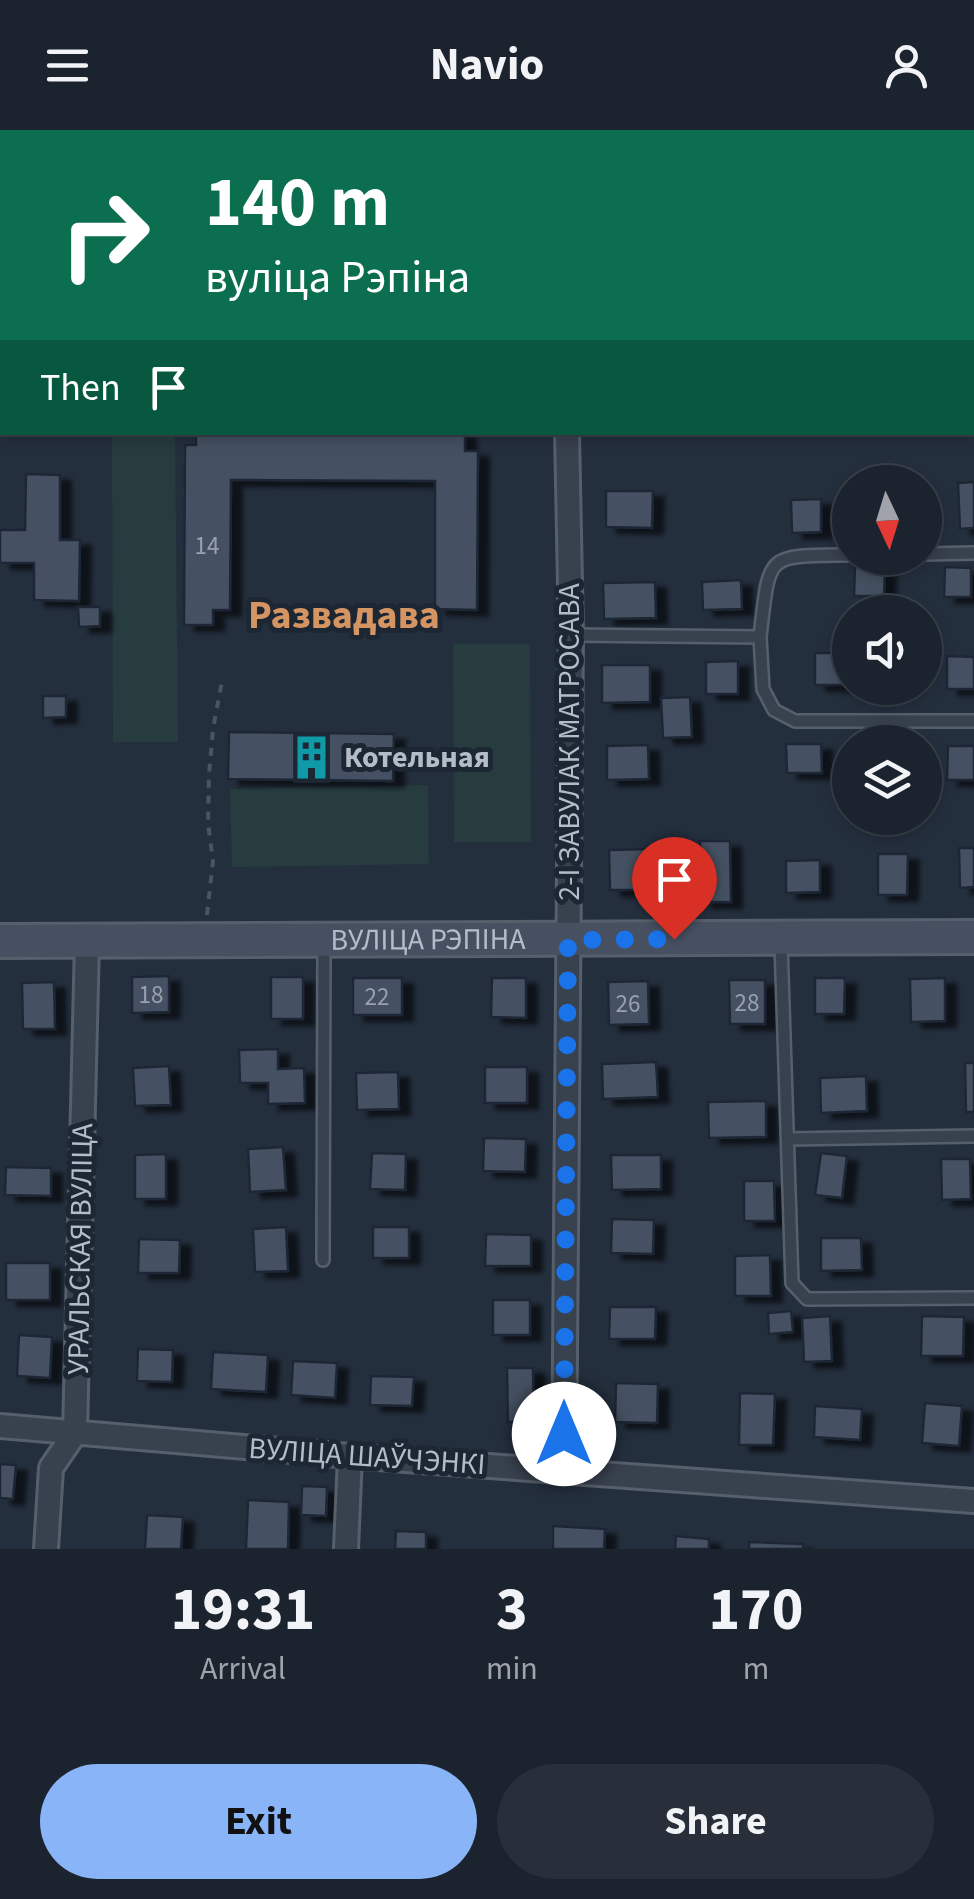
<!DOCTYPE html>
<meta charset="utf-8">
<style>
:root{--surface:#1b232e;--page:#282f3a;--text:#f1f3f6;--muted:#a0a4aa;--line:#39404a;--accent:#8ab4f8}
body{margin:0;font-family:"Source Sans 3",sans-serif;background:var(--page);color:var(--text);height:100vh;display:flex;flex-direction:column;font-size:38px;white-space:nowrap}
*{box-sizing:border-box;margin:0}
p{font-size:32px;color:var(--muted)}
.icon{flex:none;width:55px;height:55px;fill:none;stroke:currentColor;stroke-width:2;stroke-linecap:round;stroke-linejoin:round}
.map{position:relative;height:1419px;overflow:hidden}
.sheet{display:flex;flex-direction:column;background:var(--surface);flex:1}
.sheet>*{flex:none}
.banner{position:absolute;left:0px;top:0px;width:975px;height:305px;box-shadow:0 5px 15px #0003,0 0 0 2px var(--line);background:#0b6e4f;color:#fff;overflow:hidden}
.needle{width:65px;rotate:176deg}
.controls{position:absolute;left:832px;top:335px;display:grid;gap:20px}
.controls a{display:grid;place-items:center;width:110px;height:110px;border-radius:50%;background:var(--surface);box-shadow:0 5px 15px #0003,0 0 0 2px var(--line);font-size:50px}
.pin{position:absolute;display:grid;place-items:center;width:85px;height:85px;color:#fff;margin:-102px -42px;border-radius:50% 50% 50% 0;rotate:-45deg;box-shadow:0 0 10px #0007}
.pin .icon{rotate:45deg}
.me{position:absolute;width:110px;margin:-55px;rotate:0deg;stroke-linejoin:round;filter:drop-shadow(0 0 8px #0008)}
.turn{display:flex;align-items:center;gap:35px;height:210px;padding:0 40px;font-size:45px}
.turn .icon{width:130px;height:130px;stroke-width:2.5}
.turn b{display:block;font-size:70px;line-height:85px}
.then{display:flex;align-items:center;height:95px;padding:0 40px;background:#0003;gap:20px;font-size:38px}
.eta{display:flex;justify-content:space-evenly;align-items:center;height:170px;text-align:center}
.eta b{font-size:60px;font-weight:700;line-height:70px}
.primary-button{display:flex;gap:20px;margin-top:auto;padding:20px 40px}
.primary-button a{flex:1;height:115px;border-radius:60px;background:var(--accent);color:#111;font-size:40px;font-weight:700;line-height:115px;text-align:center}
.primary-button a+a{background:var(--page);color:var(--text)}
header{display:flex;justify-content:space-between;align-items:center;height:130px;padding:0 40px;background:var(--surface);font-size:45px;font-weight:700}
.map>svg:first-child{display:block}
</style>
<header><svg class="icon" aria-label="menu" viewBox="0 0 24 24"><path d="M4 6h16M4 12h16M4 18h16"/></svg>Navio<svg class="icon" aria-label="person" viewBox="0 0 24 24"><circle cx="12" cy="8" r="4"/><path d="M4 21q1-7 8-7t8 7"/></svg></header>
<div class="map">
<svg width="974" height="1419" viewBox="0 0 974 1419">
<defs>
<filter id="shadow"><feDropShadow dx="11" dy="6" stdDeviation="2.5" flood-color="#0009"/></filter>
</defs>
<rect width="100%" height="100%" fill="#242f3e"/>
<path fill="#263c3f" d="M112,303H175L178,612H113Z
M453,514H530L531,712H454Z
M428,655L429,734L232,737L230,659Z"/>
<path fill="#455162" stroke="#1f2835" stroke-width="2.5" filter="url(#shadow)" d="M196,302H465V321H478L477,480L435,479V351L231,350L230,480H213V495H184L185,315H196Z
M26,344L60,345V410H80L79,471L34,470V433H0V400H25Z
M974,352V398L960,399L958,353Z
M606,361H653L652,398L606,397Z
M821,369V402L792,403L791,370Z
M855,436L885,437L884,466H854Z
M945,437L971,438V467H944Z
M741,450L742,479L703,480L702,452Z
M655,452L656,488L604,489L603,453Z
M78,477H100V496L79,497Z
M815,523H850V555H815Z
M947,526L974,527V559H947Z
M738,531V564H706V532Z
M602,535H650V572L602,573Z
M43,566H66V587L43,588Z
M690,567L692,607L663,608L661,568Z
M229,602L394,604L393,651L228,649Z
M786,614H821L822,643H787Z
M648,615L649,649L607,650V616Z
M948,616H974V650H947Z
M700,711H730L731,772H701Z
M959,718H974V757L960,758Z
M656,719L657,760H610L609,720Z
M878,724H908L907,765H878Z
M820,730V762L786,763V731Z
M169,846V882L132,883V847Z
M271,847H303V889H271Z
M353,848H402V885H353Z
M492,848H526V888L491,887Z
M815,848H845L844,884H815Z
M945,848V891L911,892L910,849Z
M729,850H765V894H730Z
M648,851L649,894L609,895L608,852Z
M54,852L55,899H23L22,853Z
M278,919V939L304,938L305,973L268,974V953H240L239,920Z
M656,932L658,967L603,969L602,934Z
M965,933H974V982H966Z
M169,936L171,975L135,976L133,938Z
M485,937H527V973H485Z
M398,942L399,979L357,980L356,943Z
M866,946L867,981L821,983L820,948Z
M766,971V1007L709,1008L708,972Z
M484,1008L526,1009L525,1042L483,1041Z
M283,1017L286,1060L250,1062L248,1019Z
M372,1023L406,1024L405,1060L370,1059Z
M821,1023L847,1026L842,1068L815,1065Z
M166,1024V1069H135V1025Z
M611,1025H661V1059L612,1060Z
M941,1029H970L971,1069L942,1070Z
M6,1037L51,1038V1066L5,1065Z
M744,1051H774L775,1091H744Z
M612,1089L654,1090L653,1124L611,1123Z
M286,1097L288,1141L255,1142L253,1099Z
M373,1097H409V1128H373Z
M486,1104L531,1105V1136H485Z
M821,1108H861L862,1140L821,1141Z
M139,1109L180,1110L179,1143H138Z
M770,1125L771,1166H735V1126Z
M6,1133H50V1170H6Z
M493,1170H530V1205H493Z
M610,1177H656L655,1209H609Z
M791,1181L793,1202L769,1204L768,1183Z
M830,1186L832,1231L804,1232L802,1188Z
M922,1186L964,1187L963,1226H921Z
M19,1205L52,1207L50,1248L17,1246Z
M138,1219L173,1220L172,1252L137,1251Z
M213,1222L268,1225L266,1262L211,1259Z
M293,1231L337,1233L335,1268L291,1265Z
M507,1238H533L534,1291L508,1292Z
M371,1246L414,1247L412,1276L370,1275Z
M616,1253L658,1254L657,1293L615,1292Z
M740,1263L775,1264L773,1315H739Z
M925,1273L962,1276L959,1316L922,1313Z
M815,1276L862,1279L860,1310L814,1307Z
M0,1334L16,1335L13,1369L0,1368Z
M302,1356L327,1357L326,1386L301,1385Z
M248,1370L289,1372L288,1419H246Z
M147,1385L183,1387L181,1419H145Z
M553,1396L605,1399L604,1419H553Z
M396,1401L426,1402V1419H395Z
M676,1406L709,1409V1419H675Z
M749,1412L803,1414V1419H749Z"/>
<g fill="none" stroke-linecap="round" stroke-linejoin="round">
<defs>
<path id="lane" d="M925,424L974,423
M571,505L760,507L763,559L774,580L795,591H974
M760,507C770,422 764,426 850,425
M781,813L792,1153L807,1169L974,1168
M788,1009L974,1006
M323,1130L324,815"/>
<path id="street" d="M241,0L242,2
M563,0V2
M962,0V2
M972,193H974
M0,199H2
M0,1296L350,1326L974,1371
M564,1342L571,505L567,302
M46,1419L51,1338L75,1303L87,812
M346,1419L350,1326"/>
<g id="secondary">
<path id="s1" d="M0,811L974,807"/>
</g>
</defs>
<use href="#lane" stroke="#565f6c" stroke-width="16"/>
<use href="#street" stroke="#565f6c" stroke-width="28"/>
<use href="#secondary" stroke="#565f6c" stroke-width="38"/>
<path stroke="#44595c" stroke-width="4" stroke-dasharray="8 8" stroke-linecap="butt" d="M0,225H2
M207,785L213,731L208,693L209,645L213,599L222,551"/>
<use href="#lane" stroke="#38414e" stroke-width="11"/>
<use href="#street" stroke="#38414e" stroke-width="22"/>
<use href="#secondary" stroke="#465061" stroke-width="32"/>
</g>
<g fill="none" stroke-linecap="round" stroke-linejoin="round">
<path stroke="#1a73e8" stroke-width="18" stroke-dasharray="0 32.4" d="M564,1304L568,810L674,809"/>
</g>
<defs>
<symbol id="building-bare" viewBox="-9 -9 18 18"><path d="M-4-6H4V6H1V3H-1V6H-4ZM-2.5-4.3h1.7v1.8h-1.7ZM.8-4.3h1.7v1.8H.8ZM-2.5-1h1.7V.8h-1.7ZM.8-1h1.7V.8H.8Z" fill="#0f9aa8" stroke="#1d2633" stroke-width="2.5" paint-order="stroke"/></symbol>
</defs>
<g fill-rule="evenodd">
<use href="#building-bare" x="280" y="596" width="63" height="63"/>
</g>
<g text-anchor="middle" stroke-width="10" stroke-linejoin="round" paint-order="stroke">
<g font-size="25" fill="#98a1af">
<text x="207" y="424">14</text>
<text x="151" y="873">18</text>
<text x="377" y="875">22</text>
<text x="747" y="881">28</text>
<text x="628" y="882">26</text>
</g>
<g font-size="30" fill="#b4bcc9" stroke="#1d2633">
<text transform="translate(569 612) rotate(-90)" y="10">2-І ЗАВУЛАК МАТРОСАВА</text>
<text dy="10" stroke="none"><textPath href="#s1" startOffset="428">ВУЛІЦА РЭПІНА</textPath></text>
<text transform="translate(80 1119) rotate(-89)" y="10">УРАЛЬСКАЯ ВУЛІЦА</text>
<text transform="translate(367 1326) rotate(4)" y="10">ВУЛІЦА ШАЎЧЭНКІ</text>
</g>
<g font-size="30" font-weight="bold" fill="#b4bcc9" stroke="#1d2633" text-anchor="start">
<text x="344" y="637">Котельная</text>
</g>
<g font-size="40" font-weight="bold" fill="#d59563" stroke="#1d2633">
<text x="344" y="498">Развадава</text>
</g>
</g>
</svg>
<div class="controls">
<a><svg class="needle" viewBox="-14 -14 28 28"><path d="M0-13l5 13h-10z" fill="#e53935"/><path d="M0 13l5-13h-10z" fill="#a0a4aa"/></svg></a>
<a><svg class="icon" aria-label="sound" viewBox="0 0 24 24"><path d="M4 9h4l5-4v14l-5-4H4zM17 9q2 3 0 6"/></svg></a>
<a><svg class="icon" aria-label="layers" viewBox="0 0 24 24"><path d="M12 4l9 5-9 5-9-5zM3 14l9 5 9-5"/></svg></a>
</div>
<div class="pin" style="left:674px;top:809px;background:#d93025"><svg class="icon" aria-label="arrive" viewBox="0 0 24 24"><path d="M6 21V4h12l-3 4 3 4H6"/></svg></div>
<svg class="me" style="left:564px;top:1304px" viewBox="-20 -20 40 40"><circle r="19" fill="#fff"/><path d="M0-13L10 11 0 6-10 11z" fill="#1a73e8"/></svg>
<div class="banner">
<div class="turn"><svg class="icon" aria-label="right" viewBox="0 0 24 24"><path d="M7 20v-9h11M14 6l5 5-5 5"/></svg><div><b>140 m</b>вуліца Рэпіна</div></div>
<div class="then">Then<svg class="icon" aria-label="arrive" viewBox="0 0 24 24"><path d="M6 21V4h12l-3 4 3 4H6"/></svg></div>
</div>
</div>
<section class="sheet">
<div class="eta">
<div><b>19:31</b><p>Arrival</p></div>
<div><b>3</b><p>min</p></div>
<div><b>170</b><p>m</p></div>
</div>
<div class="primary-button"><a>Exit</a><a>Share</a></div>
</section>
